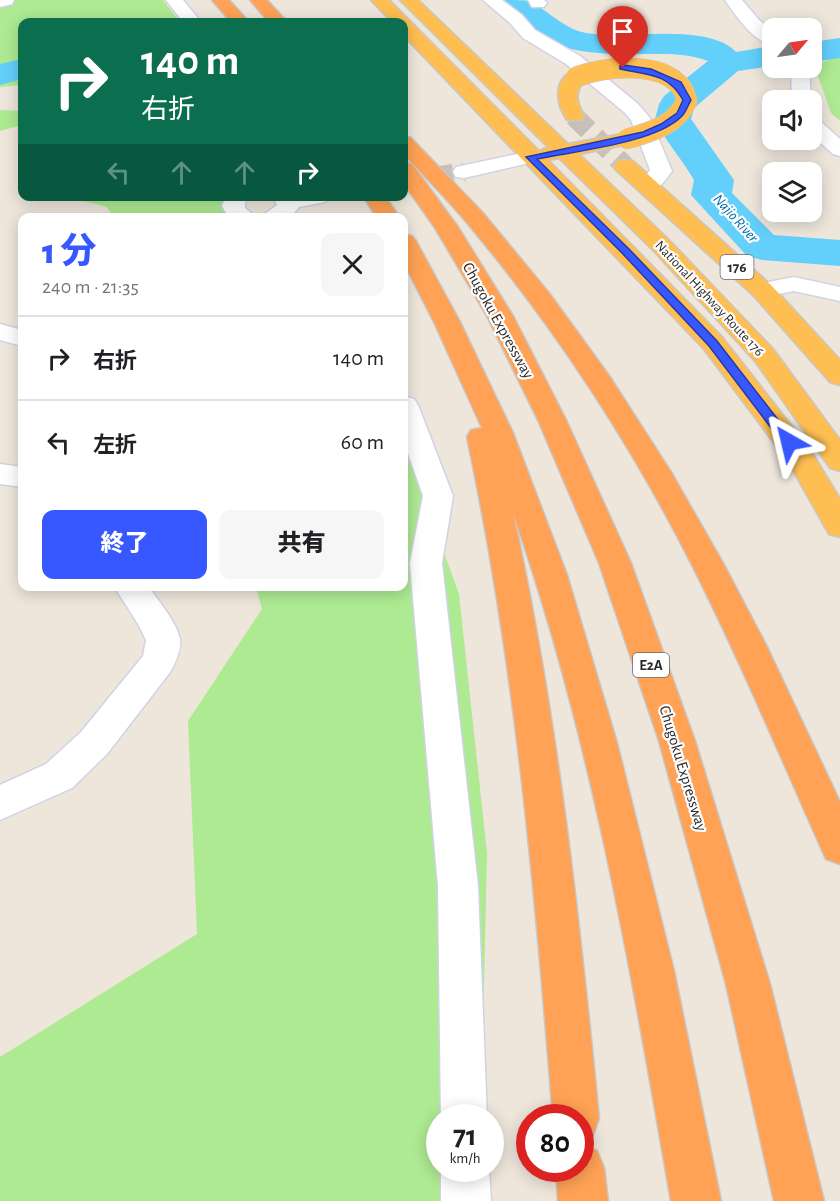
<!DOCTYPE html>
<html lang="ja">
<meta charset="utf-8">
<style>
:root{--surface:#fff;--page:#f6f6f6;--text:#202124;--muted:#757577;--line:#e0e0e0;--accent:#3758ff}
body{margin:0;font-family:"Alegreya Sans","Noto Sans JP",sans-serif;background:var(--page);color:var(--text);height:100vh;display:flex;flex-direction:column;font-size:22px;white-space:nowrap}
*{box-sizing:border-box;margin:0}
p{font-size:20px;color:var(--muted)}
.icon{flex:none;width:33px;height:33px;fill:none;stroke:currentColor;stroke-width:2;stroke-linecap:round;stroke-linejoin:round}
.map{position:relative;flex:1;overflow:hidden}
.side{position:absolute;left:18px;top:213px;width:390px;height:378px;display:flex;flex-direction:column;background:var(--surface);border-radius:12px;box-shadow:0 3px 15px #0003}
.side>*{flex:none}
.banner{position:absolute;left:18px;top:18px;width:390px;height:183px;border-radius:12px;box-shadow:0 3px 15px #0003;background:#0b6e4f;color:#fff;overflow:hidden}
.needle{width:39px;rotate:61deg}
.fabs{position:absolute;left:762px;top:18px;display:grid;gap:12px}
.fabs a{display:grid;place-items:center;width:60px;height:60px;border-radius:12px;background:var(--surface);box-shadow:0 3px 15px #0003;font-size:30px}
.speed{position:absolute;left:426px;top:1104px;display:flex;gap:12px;font-size:30px;font-weight:700;text-align:center}
.speed>*{display:grid;place-content:center;width:78px;height:78px;border-radius:50%;background:var(--surface);box-shadow:0 3px 15px #0003;line-height:1}
.speed small{font-size:15px;font-weight:400}
.speed .limit{border:9px solid #d22;background:#fff;color:#111}
.pin{position:absolute;display:grid;place-items:center;width:51px;height:51px;color:#fff;margin:-62px -26px;border-radius:50% 50% 50% 0;rotate:-45deg;box-shadow:0 0 6px #0007}
.pin .icon{rotate:45deg}
.me{position:absolute;width:66px;margin:-33px;rotate:323deg;stroke-linejoin:round;filter:drop-shadow(0 0 4px #0008)}
.turn{display:flex;align-items:center;gap:21px;height:126px;padding:0 24px;font-size:27px}
.turn .icon{width:78px;height:78px;stroke-width:2.5}
.turn b{display:block;font-size:42px;line-height:51px}
.lanes{display:flex;align-items:center;height:57px;padding:0 24px;background:#0003;justify-content:center;gap:30px;direction:ltr}
.lanes .off{opacity:.35}
.round{display:grid;place-items:center;flex:none;width:63px;height:63px;border-radius:12px;background:var(--page)}
.overview{display:flex;align-items:center;justify-content:space-between;height:102px;padding:0 24px}
h1{font-size:36px;font-weight:800;line-height:45px;color:var(--accent)}
.button{display:flex;gap:12px;margin-top:auto;padding:12px 24px}
.button a{flex:1;height:69px;border-radius:12px;background:var(--accent);color:#fff;font-size:24px;font-weight:800;line-height:69px;text-align:center}
.button a+a{background:var(--page);color:var(--text)}
ul{padding:0;list-style:none}
li{display:flex;align-items:center;gap:18px;height:84px;padding:0 24px;border-top:2px solid var(--line)}
li div{flex:1}
li b{display:block;font-size:22px}
li em{font-style:normal}
.map>svg:first-child{display:block}
</style>
<div class="map">
<svg width="840" height="1201" viewBox="0 0 840 1201">
<rect width="100%" height="100%" fill="#eee6db"/>
<path fill="#aeea92" d="M0,0H163L180,22H22V85L0,87Z
M840,56V121L831,113L814,65Z
M0,110L22,111V132L18,126L0,131Z
M68,197H226V213L232,217H113L107,207Z
M404,442L459,594L487,853L481,1117L440,1118V1168L480,1169V1201H0V1057L197,934L188,721L262,609L256,587L404,586Z"/>
<g fill="none" stroke-linecap="round" stroke-linejoin="round">
<path fill="#63cffb" fill-rule="evenodd" d="M493,0C503,0 520,0 529,1C549,11 564,29 586,33C624,40 708,22 736,52L772,46V66L738,71L694,108L691,119L734,180L732,193L774,235L840,240V266L762,260L747,256L691,195L694,180C682,159 665,141 655,119L659,104L664,96L708,61C690,54 672,54 653,54C604,54 567,57 524,27C513,19 500,11 493,0Z
M840,38V58L812,62V42Z
M22,59V79L0,85V64Z"/>
<path stroke="#c7c0b8" stroke-width="20" stroke-dasharray="20 10" stroke-linecap="butt" d="M404,182L464,172"/>
<path stroke="#c7c0b8" stroke-width="20" stroke-dasharray="20 10" stroke-linecap="butt" d="M574,116L625,166"/>
<defs>
<path id="minor" d="M0,0H14L12,4L0,7Z
M166,0H183L201,22H183Z
M483,0H502L522,15L535,30L580,56L638,104L650,118L672,171C663,183 656,195 640,191L637,186L650,170L631,120L624,112L566,64L523,38L510,23Z
M528,0H544L547,3L544,7H532Z
M725,0H742L759,20L772,31V45C753,41 736,16 725,0Z
M791,68H809L811,100H792Z
M812,118L819,120L840,139V156L833,154L812,135Z
M531,151L538,153L542,157L538,161L464,178L456,177L453,172L456,167Z
M226,196H250L245,203V208L257,218H229L222,206Z
M273,196H328V197L325,202L299,207C290,221 274,218 259,218L277,205Z
M794,277L840,287V301L794,291L762,297L753,295L750,290L753,285Z
M0,324L22,330V346L0,340Z
M404,396L414,399L418,405L453,496L442,563L478,886L487,1118H441L438,886L410,563L423,496L404,442Z
M0,464L22,467V487L0,484Z
M114,586H148C158,600 177,623 180,639C182,649 175,663 171,671L107,754L72,788L0,820V785L46,764L81,732L143,656L146,640L138,624Z
M441,1168H489L491,1201H441Z"/>
<path id="trunk" d="M371,0H389L539,151L548,147L400,0H418L568,144L627,133L634,135L637,139L634,143L579,154L669,240L773,349L840,440V471L830,468L755,361L653,250L559,158L548,160L722,337L811,451L840,499V537L829,534L789,463L704,349L404,36V22H392Z
M576,71L583,73L586,77C575,92 575,99 584,116L581,120H567C556,104 552,77 576,71Z
M625,160L633,161L771,285L840,360V385L830,382L753,295L617,171L614,166L617,161Z"/>
<path id="motorway" d="M212,0H229L249,22H231Z
M250,0H267L287,22H269Z
M404,136L411,138L483,213L549,293L610,377L671,472L723,563L767,647L840,802V864L826,859C782,761 741,662 692,565C631,444 555,328 468,224C448,200 425,177 404,154Z
M404,163L412,164L458,227L513,316L566,420L631,563L695,741L770,984L824,1201H774L726,984L659,741L599,563L538,420L487,316L435,228L404,184Z
M363,196H385L400,218H377Z
M404,234L412,236L416,241L460,322L513,433L567,575L617,743L674,971L721,1201H671C631,970 591,735 513,513C557,713 579,915 599,1118L593,1135L580,1140V1118H553C535,887 515,663 467,437L471,430L482,428L434,322L404,263Z
M580,1144L597,1151L604,1168L608,1201H558L556,1168H580Z"/>
</defs>
<use href="#minor" stroke="#d0d3e5" stroke-width="3"/>
<use href="#trunk" stroke="#c8c8c8" stroke-width="3"/>
<use href="#motorway" stroke="#c8c8c8" stroke-width="3"/>
<use href="#minor" fill="#fff" fill-rule="evenodd"/>
<use href="#trunk" fill="#febe52" fill-rule="evenodd"/>
<use href="#motorway" fill="#ffa255" fill-rule="evenodd"/>
<defs>
<path id="trunk-bridge" d="M576,77C604,67 660,60 681,87C684,90 685,96 687,100C677,125 651,132 627,139"/>
</defs>
<use href="#trunk-bridge" stroke="#c8c8c8" stroke-width="21" stroke-linecap="butt"/>
<use href="#trunk-bridge" stroke="#febe52" stroke-width="20"/>
</g>
<path fill="#3758ff" stroke="#2439a6" stroke-width="1.5" d="M623,65L651,69L681,82L691,100C688,105 686,112 682,116C656,143 575,151 537,159L629,249L717,341L793,439V445H784L709,346L622,253L526,157L643,132L661,124L677,113L683,100C668,73 648,75 620,69V66Z"/>
<g text-anchor="middle" stroke-width="4.5" stroke-linejoin="round" paint-order="stroke">
<g font-size="14" fill="#2a2a2a" stroke="#fff">
<text transform="translate(710 298) rotate(47)" y="5">National Highway Route 176</text>
</g>
<g font-size="15" font-style="italic" fill="#006ba9" stroke="#fff">
<text transform="translate(736 218) rotate(48)" y="5">Najio River</text>
</g>
<g fill="#fff" stroke="#6a6a6a" stroke-width="1.5">
<rect x="720.5" y="255" width="33" height="24" rx="4.5"/>
<rect x="633" y="653" width="36" height="24" rx="4.5"/>
</g>
<g font-size="15" font-weight="bold" fill="#2a2a2a">
<text x="737" y="272">176</text>
<text x="651" y="670">E2A</text>
</g>
<g font-size="16" fill="#2a2a2a" stroke="#fff">
<text transform="translate(499 320) rotate(61)" y="6">Chugoku Expressway</text>
<text transform="translate(684 768) rotate(73)" y="6">Chugoku Expressway</text>
</g>
</g>
</svg>
<div class="fabs">
<a><svg class="needle" viewBox="-14 -14 28 28"><path d="M0-13l5 13h-10z" fill="#e53935"/><path d="M0 13l5-13h-10z" fill="#757577"/></svg></a>
<a><svg class="icon" aria-label="sound" viewBox="0 0 24 24"><path d="M4 9h4l5-4v14l-5-4H4zM17 9q2 3 0 6"/></svg></a>
<a><svg class="icon" aria-label="layers" viewBox="0 0 24 24"><path d="M12 4l9 5-9 5-9-5zM3 14l9 5 9-5"/></svg></a>
</div>
<div class="speed"><div>71<small>km/h</small></div><div class="limit">80</div></div>
<div class="pin" style="left:623px;top:68px;background:#d93025"><svg class="icon" aria-label="arrive" viewBox="0 0 24 24"><path d="M6 21V4h12l-3 4 3 4H6"/></svg></div>
<svg class="me" style="left:789px;top:442px" viewBox="-20 -20 40 40"><path d="M0-17L14 15 0 8-14 15z" fill="#3758ff" stroke="#fff" stroke-width="4"/></svg>
<div class="banner">
<div class="turn"><svg class="icon" aria-label="right" viewBox="0 0 24 24"><path d="M7 20v-9h11M14 6l5 5-5 5"/></svg><div><b>140 m</b>右折</div></div>
<div class="lanes"><svg class="icon off" aria-label="left" viewBox="0 0 24 24"><path d="M17 20v-9H6M10 6l-5 5 5 5"/></svg><svg class="icon off" aria-label="ahead" viewBox="0 0 24 24"><path d="M12 20V5M6 11l6-6 6 6"/></svg><svg class="icon off" aria-label="ahead" viewBox="0 0 24 24"><path d="M12 20V5M6 11l6-6 6 6"/></svg><svg class="icon" aria-label="right" viewBox="0 0 24 24"><path d="M7 20v-9h11M14 6l5 5-5 5"/></svg></div>
</div>
<section class="side">
<div class="overview"><div><h1>1 分</h1><p>240 m · 21:35</p></div><a class="round"><svg class="icon" aria-label="close" viewBox="0 0 24 24"><path d="M6 6l12 12M18 6L6 18"/></svg></a></div>
<ul>
<li><svg class="icon" aria-label="right" viewBox="0 0 24 24"><path d="M7 20v-9h11M14 6l5 5-5 5"/></svg><div><b>右折</b></div><em>140 m</em></li>
<li><svg class="icon" aria-label="left" viewBox="0 0 24 24"><path d="M17 20v-9H6M10 6l-5 5 5 5"/></svg><div><b>左折</b></div><em>60 m</em></li>
</ul>
<div class="button"><a>終了</a><a>共有</a></div>
</section>
</div>
